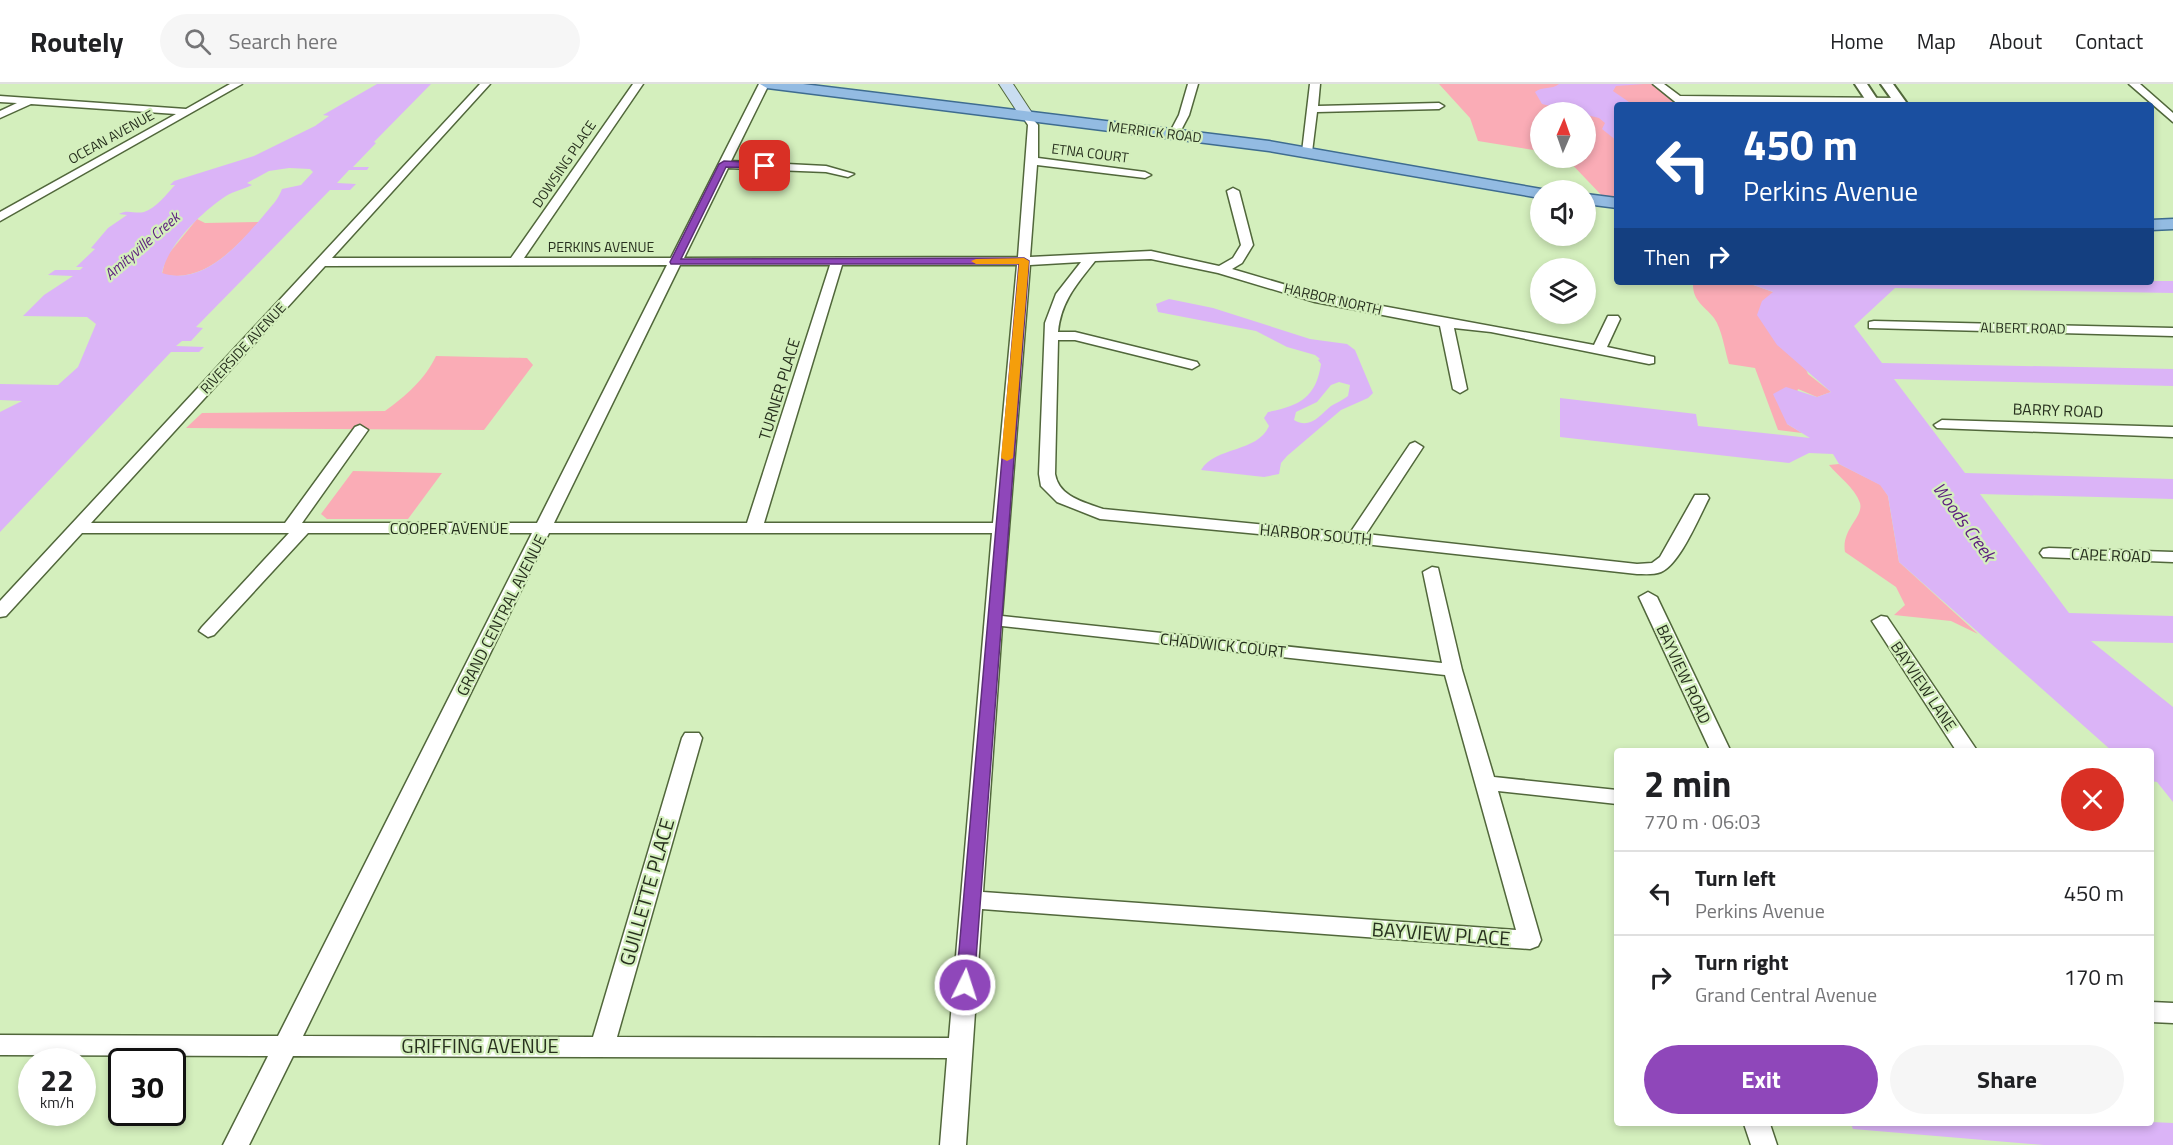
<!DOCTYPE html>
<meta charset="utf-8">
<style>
:root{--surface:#fff;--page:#f6f6f6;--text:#202124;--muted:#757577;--line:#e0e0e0;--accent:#8f47ba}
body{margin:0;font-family:"Titillium Web",sans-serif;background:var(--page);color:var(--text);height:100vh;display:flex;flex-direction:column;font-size:22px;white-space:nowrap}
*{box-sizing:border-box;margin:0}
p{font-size:20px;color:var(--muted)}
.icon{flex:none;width:33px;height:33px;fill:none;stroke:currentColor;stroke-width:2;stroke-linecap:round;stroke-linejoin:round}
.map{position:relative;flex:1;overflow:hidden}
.sheet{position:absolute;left:1614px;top:664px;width:540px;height:378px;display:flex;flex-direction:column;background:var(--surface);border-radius:6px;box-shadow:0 3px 9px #0003}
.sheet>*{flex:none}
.top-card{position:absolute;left:1614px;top:18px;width:540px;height:183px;border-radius:6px;box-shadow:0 3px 9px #0003;background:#1a4fa0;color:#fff;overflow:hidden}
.needle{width:39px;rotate:2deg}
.buttons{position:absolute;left:1530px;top:18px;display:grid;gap:12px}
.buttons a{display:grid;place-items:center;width:66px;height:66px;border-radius:50%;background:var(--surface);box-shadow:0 3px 9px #0003;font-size:30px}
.speed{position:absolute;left:18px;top:964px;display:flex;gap:12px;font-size:30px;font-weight:700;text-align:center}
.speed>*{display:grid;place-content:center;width:78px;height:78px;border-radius:50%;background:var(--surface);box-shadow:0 3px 9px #0003;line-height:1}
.speed small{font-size:15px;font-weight:400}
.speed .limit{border:3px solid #111;border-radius:9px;background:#fff;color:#111}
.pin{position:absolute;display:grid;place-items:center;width:51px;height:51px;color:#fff;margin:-26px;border-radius:12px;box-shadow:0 3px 9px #0006}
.me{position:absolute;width:66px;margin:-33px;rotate:4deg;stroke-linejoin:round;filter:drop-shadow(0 0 4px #0008)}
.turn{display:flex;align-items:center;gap:21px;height:126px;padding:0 30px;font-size:27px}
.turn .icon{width:78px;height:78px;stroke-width:2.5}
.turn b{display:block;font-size:42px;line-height:51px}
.then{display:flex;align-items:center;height:57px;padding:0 30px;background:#0003;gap:12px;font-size:22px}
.round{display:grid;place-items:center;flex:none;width:63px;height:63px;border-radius:32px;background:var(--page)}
.head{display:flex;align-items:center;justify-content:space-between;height:102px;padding:0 30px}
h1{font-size:36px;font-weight:700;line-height:45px}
.button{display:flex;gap:12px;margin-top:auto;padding:12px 30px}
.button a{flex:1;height:69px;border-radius:36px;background:var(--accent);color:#fff;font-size:24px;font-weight:700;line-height:69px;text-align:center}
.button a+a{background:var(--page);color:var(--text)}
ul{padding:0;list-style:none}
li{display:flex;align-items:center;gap:18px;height:84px;padding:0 30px;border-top:2px solid var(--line)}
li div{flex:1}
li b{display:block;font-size:22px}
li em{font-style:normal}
header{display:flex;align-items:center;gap:36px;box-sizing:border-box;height:84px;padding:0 30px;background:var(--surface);border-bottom:2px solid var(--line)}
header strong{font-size:28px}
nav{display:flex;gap:33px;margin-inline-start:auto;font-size:21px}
.search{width:420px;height:54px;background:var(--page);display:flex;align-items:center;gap:15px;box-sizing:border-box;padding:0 21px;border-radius:33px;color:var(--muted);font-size:22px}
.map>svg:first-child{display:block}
</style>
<header>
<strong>Routely</strong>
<div class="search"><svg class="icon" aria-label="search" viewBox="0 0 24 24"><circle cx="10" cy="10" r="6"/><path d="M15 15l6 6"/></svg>Search here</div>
<nav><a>Home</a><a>Map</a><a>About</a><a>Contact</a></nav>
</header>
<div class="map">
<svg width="2173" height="1061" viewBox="0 0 2173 1061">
<rect width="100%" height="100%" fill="#d4efbd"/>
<path fill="#faacb6" d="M1439,0H1654L1682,21H1617V116H1606L1566,74H1586V28H1540V67L1478,57L1470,34Z
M197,135L205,139L259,138C236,164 201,201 162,190L166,173Z
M1693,198H1745L1773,208L1808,290L1831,308L1817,313L1798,305L1787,340L1802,349L1778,346L1755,284L1729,280C1725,267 1722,245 1714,234C1704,221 1692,217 1693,198Z
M436,272L527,274L533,281L484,346L186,344L202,329L385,327C405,313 426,294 436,272Z
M1839,380L1881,401L1888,412L1899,478L1978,550L1951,537L1894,531L1905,521L1896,503L1845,468C1841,445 1864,433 1860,419C1855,404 1838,392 1829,381Z
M353,387L442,389L408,435H327L321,430Z"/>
<path fill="#dbb4f7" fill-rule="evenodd" d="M377,0H431L374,58L376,59L353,83H369L367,86H349L337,99L356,100L350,106H330L196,243L203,244L191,257H182L176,262L204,263L199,268H171L0,448V328L22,317L0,316V300L58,301L78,283L96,240L87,233L23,232L44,211L73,192L48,191L55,186H80L83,183H76L95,165L91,164L108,144L127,131L119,130C127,125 135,130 144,128C155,125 167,110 175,101H170L174,97L254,72L315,42L329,32L323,31ZM289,84L310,85L313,88L301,101L282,105C278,116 272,121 264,131C241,158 204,203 162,189C168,160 202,128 226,112C234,107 244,105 252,101L247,99L269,87Z
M1559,0H1644L1616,2L1613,7L1629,18L1643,21H1617V57L1602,45L1605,39L1599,34L1542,20L1535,8C1542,2 1552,6 1559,0Z
M2173,197V209L1895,204L1854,242L1882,279L2173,285V302L1894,295L1965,389L2173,395V415L1980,410L2069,529L2173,532V559L2091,557L2173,623V718L2157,698L2151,697V668L2112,667L1899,478L1888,412L1880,401L1839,380L1833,370L1809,369L1789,379L1560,353V314L1696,330L1698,342L1810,354L1787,340L1773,310L1786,303L1817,313L1831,308L1777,261L1757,231L1762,217L1773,208L1745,198Z
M1169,215L1213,224L1310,255L1347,260L1355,266L1373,309L1368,314L1341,326L1287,372L1281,379L1279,390L1264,393L1201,386C1216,362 1257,369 1269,342L1264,334L1268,328C1299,322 1316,314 1321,280L1318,276L1320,275L1315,271L1287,263L1256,247L1158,228L1156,220ZM1339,298L1350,301L1348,312C1343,316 1336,319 1331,322C1320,331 1310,346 1294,336L1296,328L1317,318L1331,301Z
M2151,1038L2173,1039V1061H2044L1853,1045L1851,1040Z"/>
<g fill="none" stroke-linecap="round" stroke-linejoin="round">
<defs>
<path id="minor" d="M230,0H242L0,137V128L176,30L31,20L0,34V27L17,19L0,18V12L186,25Z
M480,0H490L332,174H511L633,0H643L524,174H671L759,0H769L731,77L826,82L854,90L848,93L826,88L728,84L684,174L1018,173L1028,41L1022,32L1027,29L1038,41V74L1145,88L1151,91L1145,94L1037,81L1030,173L1151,167L1219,182L1233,174L1241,161L1227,107L1233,104L1239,107L1253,161L1242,179L1232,185L1317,210L1594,261L1608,232H1618L1620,235L1607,263L1654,273V279L1649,280L1491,248L1454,244L1467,305L1460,309L1453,305L1440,242L1315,218L1218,189L1151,175L1095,177C1077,200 1061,217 1058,248H1075L1197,278L1199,281L1192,285L1075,256H1058L1055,390C1059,413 1084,418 1103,425L1350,449L1410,360L1415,358L1423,363L1366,450L1637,480L1652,479L1660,473L1695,411H1707L1709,414C1699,433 1680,480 1661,488C1654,491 1644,490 1637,490L1355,459L1100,435L1057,418L1041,402L1039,390L1045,239L1056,210L1081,178L1030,181L1002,532L1442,579L1423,488L1432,483L1438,484L1462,586L1494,693L1617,706V720L1498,707L1541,856L1538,862L1530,865L982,825L966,1061H940L947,974L293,972L249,1061H223L268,972L0,971V951L278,952L532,449H308L214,551L208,553L199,547L202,543L289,449H82L6,532L0,533V517ZM667,181L537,439H302L368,346L360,341L355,343L285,439H91L325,182ZM680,181H830L747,439H554ZM842,181H1017L993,439H764ZM549,449H992L949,954L617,953L702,654L699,649H685L682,654L593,953L303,952ZM1002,542L1445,591L1516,846L983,808Z
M1188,0H1198L1189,31L1178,52H1170L1169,50L1179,31Z
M1310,0H1320L1318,22L1439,19L1444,22L1439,25L1317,28L1312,68L1307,71L1302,68Z
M1653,0H1664L1680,12L1899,14L1904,17L1899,20L1688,18L1690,21H1679Z
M2129,0H2140L2173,29V38Z
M1874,237L2173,244V252L1869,244V238Z
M1942,336L2173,343V353L1937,344L1934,341Z
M2049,464L2173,468V478L2043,473L2040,469L2043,465Z
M1648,508L1657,513L1731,668H1711L1639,513Z
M1881,532L1887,533L1978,668H1957L1872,537Z
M2151,918L2173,919V939L2151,938Z
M1744,1040H1770L1777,1061H1751Z"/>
<path id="tertiary" d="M1855,0H1867L1881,21H1869Z
M1881,0H1893L1908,21H1896Z"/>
<path id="secondary" d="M999,0H1013L1034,32L1032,35H1022Z"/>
<path id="primary" d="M760,0H803L1269,57L1547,106H1540V114L1269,67L767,4Z
M1586,110L1617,114V124L1586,120Z
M2173,135V145L2151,146V136Z"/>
</defs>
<use href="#minor" stroke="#51673b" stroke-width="3"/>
<use href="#tertiary" stroke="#51673b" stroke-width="4"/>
<use href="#secondary" stroke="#51673b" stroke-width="2"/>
<use href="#primary" stroke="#3e6c90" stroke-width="3"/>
<use href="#minor" fill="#fff" fill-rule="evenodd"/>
<use href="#tertiary" fill="#fff" fill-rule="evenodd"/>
<use href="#secondary" fill="#c9ddf0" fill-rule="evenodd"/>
<use href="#primary" fill="#93bbe2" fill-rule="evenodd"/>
</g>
<path fill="#8f47ba" stroke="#5d2e79" stroke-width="1.5" d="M724,77L765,79L769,82L765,84L726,83L681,175L1024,174L1029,177L974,901L971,906H959L956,901L1019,180H671L670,178L719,80Z"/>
<path fill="#f59e0b" d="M1024,174L1029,177L1013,374L1007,377L1001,374L1019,180H976L971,177L976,175Z"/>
<g text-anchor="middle" stroke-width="4.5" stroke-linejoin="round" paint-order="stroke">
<g font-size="14" fill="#27301e" stroke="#d4efbd">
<text transform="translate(1155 48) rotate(7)" y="5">MERRICK ROAD</text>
<text transform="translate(111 53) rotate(-29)" y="5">OCEAN AVENUE</text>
<text transform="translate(1090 69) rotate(7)" y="5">ETNA COURT</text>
<text transform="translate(564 80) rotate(-56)" y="5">DOWSING PLACE</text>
<text x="601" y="168">PERKINS AVENUE</text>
<text transform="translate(1333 215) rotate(13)" y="5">HARBOR NORTH</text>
<text transform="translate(2023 244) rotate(1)" y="5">ALBERT ROAD</text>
<text transform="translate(243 264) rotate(-47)" y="5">RIVERSIDE AVENUE</text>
</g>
<g font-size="15" font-style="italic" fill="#5c1c7e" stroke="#d4efbd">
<text transform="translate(142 162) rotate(-41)" y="5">Amityville Creek</text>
</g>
<g font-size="16" fill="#27301e" stroke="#d4efbd">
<text transform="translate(779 305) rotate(-73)" y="6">TURNER PLACE</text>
<text transform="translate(2058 326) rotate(2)" y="6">BARRY ROAD</text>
<text x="449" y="450">COOPER AVENUE</text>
<text transform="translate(1316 450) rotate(5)" y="6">HARBOR SOUTH</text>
<text transform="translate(2111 471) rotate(2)" y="6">CAPE ROAD</text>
<text transform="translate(501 531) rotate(-63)" y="6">GRAND CENTRAL AVENUE</text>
<text transform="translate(1223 561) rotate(6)" y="6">CHADWICK COURT</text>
<text transform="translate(1684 590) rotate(65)" y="6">BAYVIEW ROAD</text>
<text transform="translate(1924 602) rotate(56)" y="6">BAYVIEW LANE</text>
</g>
<g font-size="18" font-style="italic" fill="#5c1c7e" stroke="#d4efbd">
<text transform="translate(1964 438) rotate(54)" y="6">Woods Creek</text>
</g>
<g font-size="20" fill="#27301e" stroke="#d4efbd">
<text transform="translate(647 808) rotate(-74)" y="7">GUILLETTE PLACE</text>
<text transform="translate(1441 850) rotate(4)" y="7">BAYVIEW PLACE</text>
<text x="480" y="969">GRIFFING AVENUE</text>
</g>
</g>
</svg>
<div class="buttons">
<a><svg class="needle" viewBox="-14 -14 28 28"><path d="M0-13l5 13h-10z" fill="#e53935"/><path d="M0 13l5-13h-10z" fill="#757577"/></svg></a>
<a><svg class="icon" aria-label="sound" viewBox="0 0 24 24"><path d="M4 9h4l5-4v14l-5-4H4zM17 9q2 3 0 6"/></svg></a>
<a><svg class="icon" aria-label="layers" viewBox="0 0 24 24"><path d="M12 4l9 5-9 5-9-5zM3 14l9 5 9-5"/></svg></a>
</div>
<div class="speed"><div>22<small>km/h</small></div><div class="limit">30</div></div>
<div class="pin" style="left:765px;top:82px;background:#d93025"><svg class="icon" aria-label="arrive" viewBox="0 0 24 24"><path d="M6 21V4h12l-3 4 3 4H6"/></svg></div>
<svg class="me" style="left:965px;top:901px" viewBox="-20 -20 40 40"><circle r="17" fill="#8f47ba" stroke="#fff" stroke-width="3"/><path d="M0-11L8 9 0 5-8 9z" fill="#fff"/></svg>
<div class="top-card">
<div class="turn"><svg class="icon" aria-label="left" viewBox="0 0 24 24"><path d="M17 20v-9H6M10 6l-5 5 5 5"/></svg><div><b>450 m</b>Perkins Avenue</div></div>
<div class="then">Then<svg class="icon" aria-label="right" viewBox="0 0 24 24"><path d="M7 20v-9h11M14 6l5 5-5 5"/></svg></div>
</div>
<section class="sheet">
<div class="head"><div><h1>2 min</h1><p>770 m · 06:03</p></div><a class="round" style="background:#d93025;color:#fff"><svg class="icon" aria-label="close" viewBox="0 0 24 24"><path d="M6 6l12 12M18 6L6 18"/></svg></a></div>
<ul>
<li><svg class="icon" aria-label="left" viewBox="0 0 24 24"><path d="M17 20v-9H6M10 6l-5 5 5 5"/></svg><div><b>Turn left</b><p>Perkins Avenue</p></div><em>450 m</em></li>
<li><svg class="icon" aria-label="right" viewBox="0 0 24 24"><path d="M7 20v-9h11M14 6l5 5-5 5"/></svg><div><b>Turn right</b><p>Grand Central Avenue</p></div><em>170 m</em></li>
</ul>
<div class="button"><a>Exit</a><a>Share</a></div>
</section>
</div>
